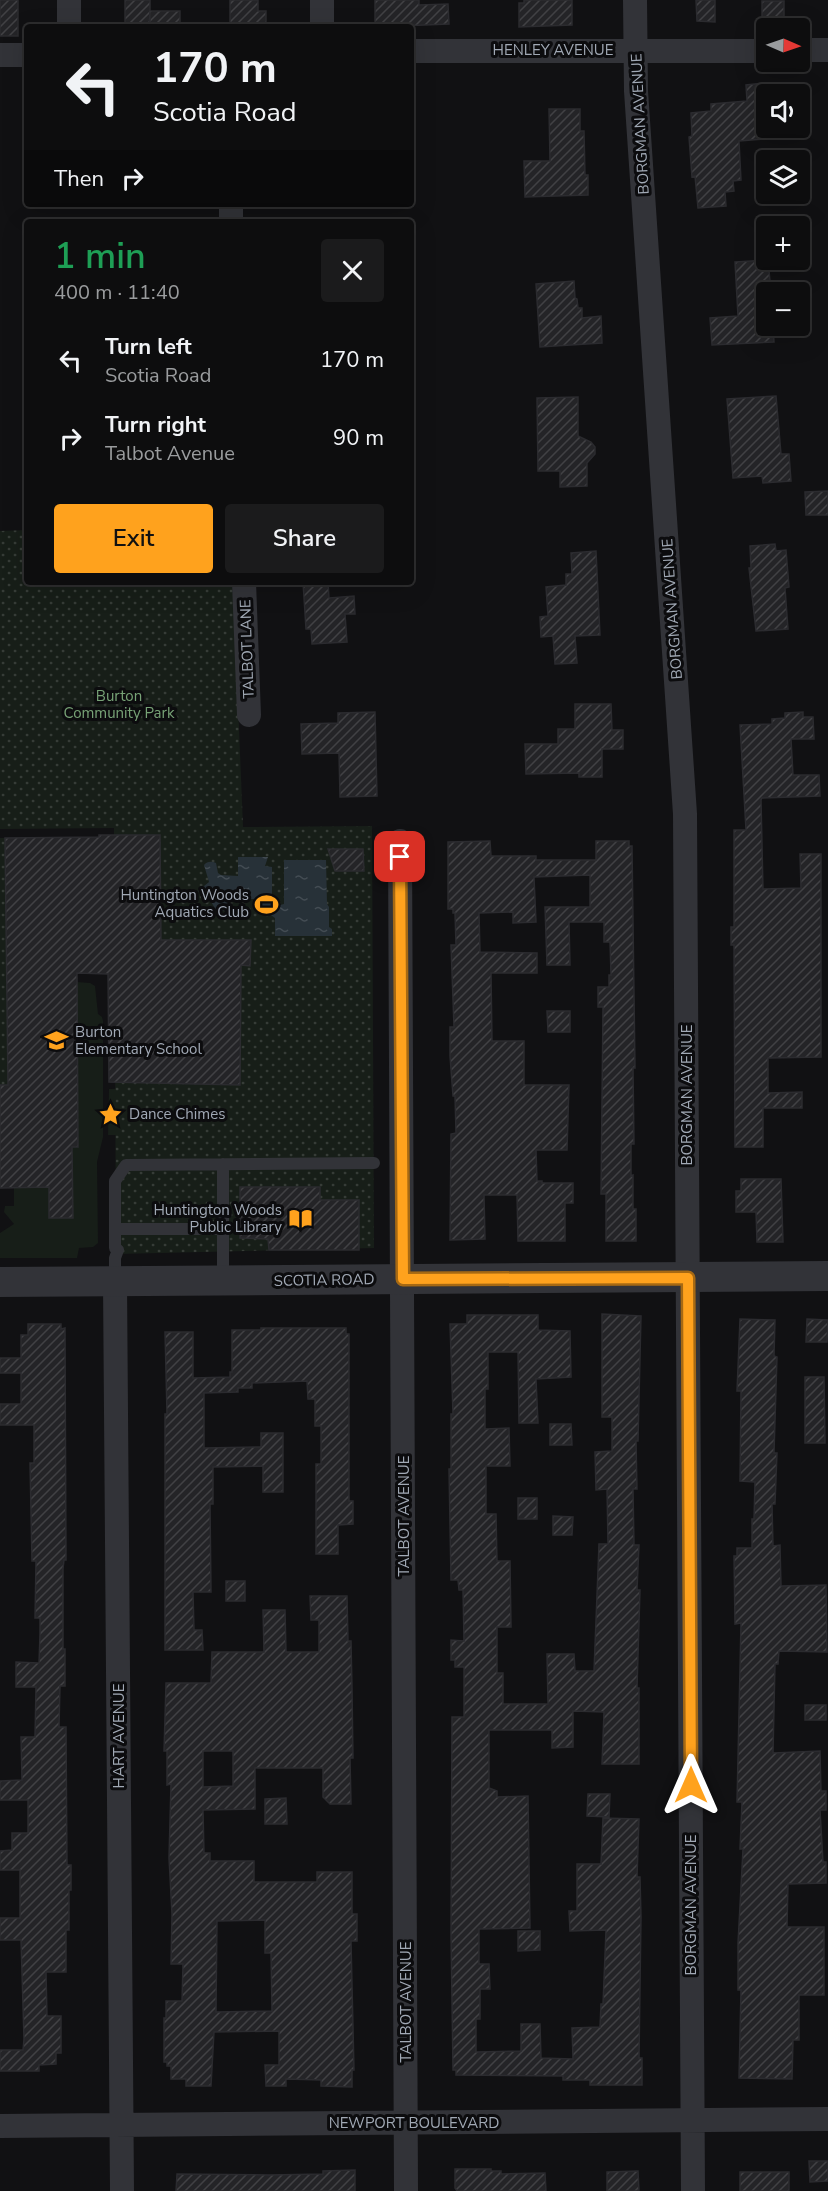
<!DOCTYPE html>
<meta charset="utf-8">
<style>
:root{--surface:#0d0d0e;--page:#1b1b1c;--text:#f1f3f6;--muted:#9a9c9e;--line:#2d2d2e;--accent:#ffa21d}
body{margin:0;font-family:"Nunito Sans",sans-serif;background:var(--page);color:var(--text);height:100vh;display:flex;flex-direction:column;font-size:22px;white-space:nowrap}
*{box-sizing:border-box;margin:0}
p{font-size:20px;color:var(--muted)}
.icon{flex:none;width:33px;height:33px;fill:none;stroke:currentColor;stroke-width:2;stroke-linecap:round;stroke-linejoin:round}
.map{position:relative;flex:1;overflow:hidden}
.sheet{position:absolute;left:24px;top:219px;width:390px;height:366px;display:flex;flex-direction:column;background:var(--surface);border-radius:6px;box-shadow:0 6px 24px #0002,0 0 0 2px var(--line)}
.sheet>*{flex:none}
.guide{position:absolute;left:24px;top:24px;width:390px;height:183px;border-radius:6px;box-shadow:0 6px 24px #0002,0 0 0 2px var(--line);background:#0d0d0e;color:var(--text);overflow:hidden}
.needle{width:39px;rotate:92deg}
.controls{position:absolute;left:756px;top:18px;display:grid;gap:12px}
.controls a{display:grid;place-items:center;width:54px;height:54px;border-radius:6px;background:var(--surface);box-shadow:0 6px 24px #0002,0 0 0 2px var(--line);font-size:30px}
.pin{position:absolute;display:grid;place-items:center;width:51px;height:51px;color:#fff;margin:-26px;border-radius:12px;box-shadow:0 3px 9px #0006}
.me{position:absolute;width:66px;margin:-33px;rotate:0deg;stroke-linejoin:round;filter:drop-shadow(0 0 4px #0008)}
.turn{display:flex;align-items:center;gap:21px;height:126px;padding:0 30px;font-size:27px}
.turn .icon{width:78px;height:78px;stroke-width:2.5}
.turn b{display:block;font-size:42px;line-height:51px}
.then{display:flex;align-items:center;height:57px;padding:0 30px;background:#0003;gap:12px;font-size:22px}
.round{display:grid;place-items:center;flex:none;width:63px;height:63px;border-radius:6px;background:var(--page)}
.overview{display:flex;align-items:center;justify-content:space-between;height:102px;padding:0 30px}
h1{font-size:36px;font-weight:600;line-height:45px;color:#1e9e55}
.primary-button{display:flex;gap:12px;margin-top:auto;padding:12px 30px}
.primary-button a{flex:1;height:69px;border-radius:6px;background:var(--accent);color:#111;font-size:24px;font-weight:600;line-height:69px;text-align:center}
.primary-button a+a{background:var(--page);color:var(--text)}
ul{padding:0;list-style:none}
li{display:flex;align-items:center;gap:18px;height:78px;padding:0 30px}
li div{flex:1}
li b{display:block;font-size:22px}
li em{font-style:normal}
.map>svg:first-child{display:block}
</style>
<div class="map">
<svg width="828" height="2191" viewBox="0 0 828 2191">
<defs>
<pattern id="park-dots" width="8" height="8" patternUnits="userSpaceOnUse" patternTransform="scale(1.5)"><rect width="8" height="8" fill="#171e18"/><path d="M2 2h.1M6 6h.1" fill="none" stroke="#363c37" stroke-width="1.8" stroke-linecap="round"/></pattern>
<pattern id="water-ripples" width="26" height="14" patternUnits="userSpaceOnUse" patternTransform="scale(1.5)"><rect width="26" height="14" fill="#273138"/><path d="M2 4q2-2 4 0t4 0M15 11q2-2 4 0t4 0" fill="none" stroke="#434c53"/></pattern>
<pattern id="building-hatch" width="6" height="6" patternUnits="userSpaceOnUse" patternTransform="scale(1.5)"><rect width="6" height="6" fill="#242427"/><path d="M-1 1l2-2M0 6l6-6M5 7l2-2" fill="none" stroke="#414144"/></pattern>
</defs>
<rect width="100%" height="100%" fill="#111113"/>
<path fill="#171e18" d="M77,982L90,983L95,986L98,1014L102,1017L103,1021V1137L97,1162L98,1243L93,1247L79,1248L77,1258H0V1233L14,1224L4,1212L5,1206H14V1188L49,1187V1218H73L72,1147L78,1146Z
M140,1088V1135H108L109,1089Z"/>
<path fill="url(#park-dots)" d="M27,530V582H233L243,827L372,826L374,1248L116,1254L114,828L0,829V531Z
M0,838H5L8,1085H0Z"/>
<path fill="url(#water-ripples)" d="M238,857H268L265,866L272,867V898L280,905L284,904V860H326L327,904L329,907V927L332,929V936H275V918L260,907H256V899H228L227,911L216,910L210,900L198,891L209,882L204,865C207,861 212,861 216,863L218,873L221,875L238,876Z"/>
<path fill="url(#building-hatch)" stroke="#2b2b2f" stroke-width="1.5" fill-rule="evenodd" d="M0,0H18V36H0Z
M125,0H150V11H180V27H150V12L149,25H125Z
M230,0H258V11H266V27H230Z
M375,0H419V5L448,4L449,24L375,27Z
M524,0H572V25L519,27V3H524Z
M696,0H715V22L697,21Z
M762,1H784V28H762Z
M764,83L765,99L763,100L765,139L739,141L741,180L733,181L734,191L725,192L726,206L698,208L695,176L692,177L689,137L692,136L691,113L711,111V104L747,101L746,85Z
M549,109H580V131H584L585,175H588V195L525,197L524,161H550Z
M768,260L771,292H766V326H773L774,342L712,345L710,318L738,316L735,262Z
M574,281L575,298L577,299L578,308H582V318L601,316L602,343L540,347L536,284Z
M776,396L781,454H789L791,481L763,483L762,476L733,478L727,399Z
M578,397V436L591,442L595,447V454L587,463V486L560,487V471H538L537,398Z
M828,491V515H806L805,492Z
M775,544L776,551L786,550L789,587L785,588L788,629L756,631L749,568H751L750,546Z
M596,551L600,635L575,636L577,663L555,664L553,636L541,637L540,617L548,616L546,587L566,585V574H572L571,553Z
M303,582H328L329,598L354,596L355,614H345L347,642L312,644L311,629H306Z
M575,704H611L612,730H623V749H602V777H579V773L526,774L525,744H558V729H575Z
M375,712L377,796L340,797L339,753L302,754L301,724L338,723V713Z
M803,712V717H813L814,739H791L793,775H819L820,796L762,798L761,800L763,889L801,888L800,854H821V1057L768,1058V1093L802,1092V1108H763V1147H735L734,945H731V927H734V830H746L740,725L772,724V719L785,718V713Z
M99,835H160L161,940H251L250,966L241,965L240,1085L109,1082L108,974L77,973L78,1147H72L73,1218H49V1187L0,1188V1085H8L5,838L99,837Z
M490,841L491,856H536V860H596V841H629V846H632L635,1068H633L634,1144H631V1176L633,1175V1209H636V1241H606V1194H601L603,1007H598V987H609V975H611L610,942H604V922H569L570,965H547L545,907H590V875L534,877L536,922L513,923V912L479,913L480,952L537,953V973H491L492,1041H524V1085H569L567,1150H536L537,1181H542V1183H573V1203H565V1241H518L517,1195H484L485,1239L450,1240L451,1134L456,1133L455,1096H453L450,1056V1027H454L451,945H456L455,913H453V909H448V842Z
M328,849H363L364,871H335Z
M547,1011H570V1032H548Z
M741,1179H781L783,1242H757L756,1212H736V1191H741Z
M240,1187H320V1200H359V1250H269L268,1239L240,1238Z
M602,1314L641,1316L638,1441H636L637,1489H633L634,1545H639L637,1590H640L637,1688H639V1764H602L604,1712L573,1711V1747L552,1748V1730H489V1788L497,1791V1797L528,1796L530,1928L479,1929V1964H489L490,1989H480V2019H476V2052L521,2051V2024H540L541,2058L573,2059L572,2028L600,2027L601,2004H603L606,1930L570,1931L569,1911H577V1864H601L603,1818L639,1819L637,1877H640L641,1917L639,2058H642V2085H590V2080H563V2076L456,2075V2070H453L451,1934L452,1717H464V1667H455V1660H451V1640L464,1641L463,1590H459L458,1580H451L449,1469H451V1414H453L450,1324H467V1315H538V1330L570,1331L571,1377L536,1379L538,1423H519L518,1352H488V1389H485V1429L509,1428L510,1466H486V1514H496L497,1561H510L511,1627H497V1673H503V1704H548L547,1654H574L575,1671H594L599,1544H608L607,1489L596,1490L595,1452L612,1451V1417H602Z
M740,1319L775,1320L774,1356L777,1357L774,1453H777L775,1504H772L773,1546L780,1545L781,1586L826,1585L827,1652L779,1651L778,1664H775L773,1753L820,1751L821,1791H826V1810H820L823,1862H826V1883L788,1884L787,1927H824V1995H799V2040H793L792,2079L739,2078L741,1990H738V1943L743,1849H740L742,1802H737L741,1623L735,1624L734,1556H737V1548H752V1519H754L755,1482L740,1481L741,1391H737Z
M807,1319L828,1320L827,1342H806Z
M28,1324H61V1329L65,1328L66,1560H64L63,1569V1649H65V1686H60L59,1727H66L67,1865H71V1890H69V1930H66V1972H46L47,2016H61V2053H56V2064L39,2065V2071H0V2050H23L24,2039L21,1940H0V1918H20V1870H0V1851L12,1850V1833H28V1800H0V1781L22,1780L21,1737H35L36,1687H16V1662L39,1663L40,1634V1618H35L36,1561H32L30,1463H34V1425H0V1404H21V1373H0V1358H21V1335H28Z
M261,1328H346V1334H349V1501H353V1524L338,1525V1554H316V1464H321V1426H315V1399H308L307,1381L252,1383V1388H238V1392L204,1393V1448L261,1447V1433H283V1492H263V1466L213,1467V1504H210L211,1592H193L194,1630H202L203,1650H165V1414H167L165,1332H193V1378L230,1377V1372H232V1330H261Z
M805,1377H824L825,1443H805Z
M550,1424H571L572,1445H550Z
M518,1498H537V1519H518Z
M553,1516L573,1517L572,1535H553Z
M226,1581H245V1601H226Z
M310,1596H347L348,1641H351L352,1688L353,1758H350L351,1804H330L323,1797V1768H255V1809L203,1810L204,1853H210V1861H254V1882H317V1872H352V1914H357V1941H351L354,2070H352V2087L321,2086V2080L286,2079V2086H266L265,2065H279V2031L214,2032L211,2086H186V2079H171V2066H167V2062H164V2018H166V2001H182L183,1964H171L172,1914L169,1858L171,1784L167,1785V1751H164L166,1683H211L212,1652H264L263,1610H285L286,1652H319V1620H311ZM203,1751H233V1786L203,1787ZM265,1920V1953H271L272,2011L216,2012L217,1921Z
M805,1705H826V1720H805Z
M588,1794H610L609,1817L587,1816Z
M286,1798L287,1824H265V1799Z
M518,1931H540V1950L518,1951Z
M809,2161H828V2181L810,2182Z
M455,2169H491V2171H501V2174L545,2173L546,2191H457L455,2188Z
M355,2170V2191H176L177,2174L269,2175L323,2174V2171Z
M638,2171L639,2191H607V2172Z
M740,2172H789V2191H740Z"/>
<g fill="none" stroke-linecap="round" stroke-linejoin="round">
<path stroke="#323338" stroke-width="12" d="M223,1164V1280
M116,1229H224
M115,1282V1258L118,1250L115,1248V1181L126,1165L374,1163"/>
<path stroke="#323338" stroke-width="24" d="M635,0L636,91L685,814L693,2191
M69,27V0
M322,27V0
M800,50H828
M411,51H766
M0,55H27
M231,204V222
M244,582L249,715
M400,841L406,2191
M115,1282L122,2191
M0,2126L828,2119"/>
<path stroke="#323338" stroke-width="30" d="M0,1282L828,1276"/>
</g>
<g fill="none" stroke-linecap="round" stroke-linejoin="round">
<defs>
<path id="route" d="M400,857L403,1279L688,1278L691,1785"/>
</defs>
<use href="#route" stroke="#a66913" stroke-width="15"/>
<use href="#route" stroke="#ffa21d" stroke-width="10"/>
</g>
<defs>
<symbol id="stadium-bare" viewBox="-9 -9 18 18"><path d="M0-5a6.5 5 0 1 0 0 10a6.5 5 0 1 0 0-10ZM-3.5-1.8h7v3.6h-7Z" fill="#ffa21d" stroke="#0c0c0e" stroke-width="2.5" paint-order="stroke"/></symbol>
<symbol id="school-bare" viewBox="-9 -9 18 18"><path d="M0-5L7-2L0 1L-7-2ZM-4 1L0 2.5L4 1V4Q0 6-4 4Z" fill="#ffa21d" stroke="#0c0c0e" stroke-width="2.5" paint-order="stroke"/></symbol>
<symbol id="sight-bare" viewBox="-9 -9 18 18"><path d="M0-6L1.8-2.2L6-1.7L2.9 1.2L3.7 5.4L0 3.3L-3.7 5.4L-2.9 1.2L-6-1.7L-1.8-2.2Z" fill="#ffa21d" stroke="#0c0c0e" stroke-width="2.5" paint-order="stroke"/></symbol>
<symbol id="library-bare" viewBox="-9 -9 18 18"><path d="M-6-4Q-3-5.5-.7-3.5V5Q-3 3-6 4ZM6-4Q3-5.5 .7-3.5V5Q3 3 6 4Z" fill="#ffa21d" stroke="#0c0c0e" stroke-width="2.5" paint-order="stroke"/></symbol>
</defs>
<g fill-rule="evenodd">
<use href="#stadium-bare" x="250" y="888" width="33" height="33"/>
<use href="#school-bare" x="40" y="1024" width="33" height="33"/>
<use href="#sight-bare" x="94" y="1098" width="33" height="33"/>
<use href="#library-bare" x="284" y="1202" width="33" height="33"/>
</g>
<g text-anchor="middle" stroke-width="6" stroke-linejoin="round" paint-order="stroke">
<g font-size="15" fill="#a1a9b5" stroke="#0c0c0e">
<text x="553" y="55">HENLEY AVENUE</text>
<text transform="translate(640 124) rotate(-93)" y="5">BORGMAN AVENUE</text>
<text transform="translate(672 609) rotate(-94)" y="5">BORGMAN AVENUE</text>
<text transform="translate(247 649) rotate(-92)" y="5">TALBOT LANE</text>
<text transform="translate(687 1095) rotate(-90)" y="5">BORGMAN AVENUE</text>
<text transform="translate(324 1280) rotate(-1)" y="5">SCOTIA ROAD</text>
<text transform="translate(404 1516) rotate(-90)" y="5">TALBOT AVENUE</text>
<text transform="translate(119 1736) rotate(-90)" y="5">HART AVENUE</text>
<text transform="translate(691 1905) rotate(-90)" y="5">BORGMAN AVENUE</text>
<text transform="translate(406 2002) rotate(-90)" y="5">TALBOT AVENUE</text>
<text x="414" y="2128">NEWPORT BOULEVARD</text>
</g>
<g font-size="15" fill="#77a276" stroke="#0c0c0e">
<text x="119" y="701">Burton<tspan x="119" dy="17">Community Park</tspan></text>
</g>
<g font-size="15" fill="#a1a9b5" stroke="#0c0c0e" text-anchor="end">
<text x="249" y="900">Huntington Woods<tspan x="249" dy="17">Aquatics Club</tspan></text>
<text x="75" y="1037" text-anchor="start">Burton<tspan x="75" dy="17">Elementary School</tspan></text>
<text x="129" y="1119" text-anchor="start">Dance Chimes</text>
<text x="282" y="1215">Huntington Woods<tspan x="282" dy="17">Public Library</tspan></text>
</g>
</g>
</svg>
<div class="controls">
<a><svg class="needle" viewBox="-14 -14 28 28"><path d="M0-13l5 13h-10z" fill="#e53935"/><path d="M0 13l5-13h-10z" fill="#9a9c9e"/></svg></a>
<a><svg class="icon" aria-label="sound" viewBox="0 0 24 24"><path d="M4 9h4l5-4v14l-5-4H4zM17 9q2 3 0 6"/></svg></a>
<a><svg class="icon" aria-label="layers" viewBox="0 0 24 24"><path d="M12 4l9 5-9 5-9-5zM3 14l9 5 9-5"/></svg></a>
<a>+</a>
<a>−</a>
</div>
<div class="pin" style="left:400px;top:857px;background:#d93025"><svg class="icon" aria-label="arrive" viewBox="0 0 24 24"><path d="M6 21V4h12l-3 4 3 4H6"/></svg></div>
<svg class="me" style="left:691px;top:1785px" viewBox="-20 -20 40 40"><path d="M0-17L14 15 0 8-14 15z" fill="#ffa21d" stroke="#fff" stroke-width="4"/></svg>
<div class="guide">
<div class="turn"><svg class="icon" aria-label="left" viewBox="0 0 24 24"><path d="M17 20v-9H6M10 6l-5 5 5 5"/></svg><div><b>170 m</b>Scotia Road</div></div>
<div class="then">Then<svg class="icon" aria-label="right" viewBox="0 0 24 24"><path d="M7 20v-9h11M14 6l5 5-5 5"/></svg></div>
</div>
<section class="sheet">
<div class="overview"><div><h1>1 min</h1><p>400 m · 11:40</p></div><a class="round"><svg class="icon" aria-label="close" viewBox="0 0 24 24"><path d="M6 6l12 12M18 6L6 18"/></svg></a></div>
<ul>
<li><svg class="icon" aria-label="left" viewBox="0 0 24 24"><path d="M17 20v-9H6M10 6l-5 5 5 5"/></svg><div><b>Turn left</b><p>Scotia Road</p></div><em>170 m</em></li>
<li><svg class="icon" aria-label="right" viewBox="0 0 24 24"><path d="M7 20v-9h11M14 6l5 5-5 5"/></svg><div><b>Turn right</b><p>Talbot Avenue</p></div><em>90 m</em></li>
</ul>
<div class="primary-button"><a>Exit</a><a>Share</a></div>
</section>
</div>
